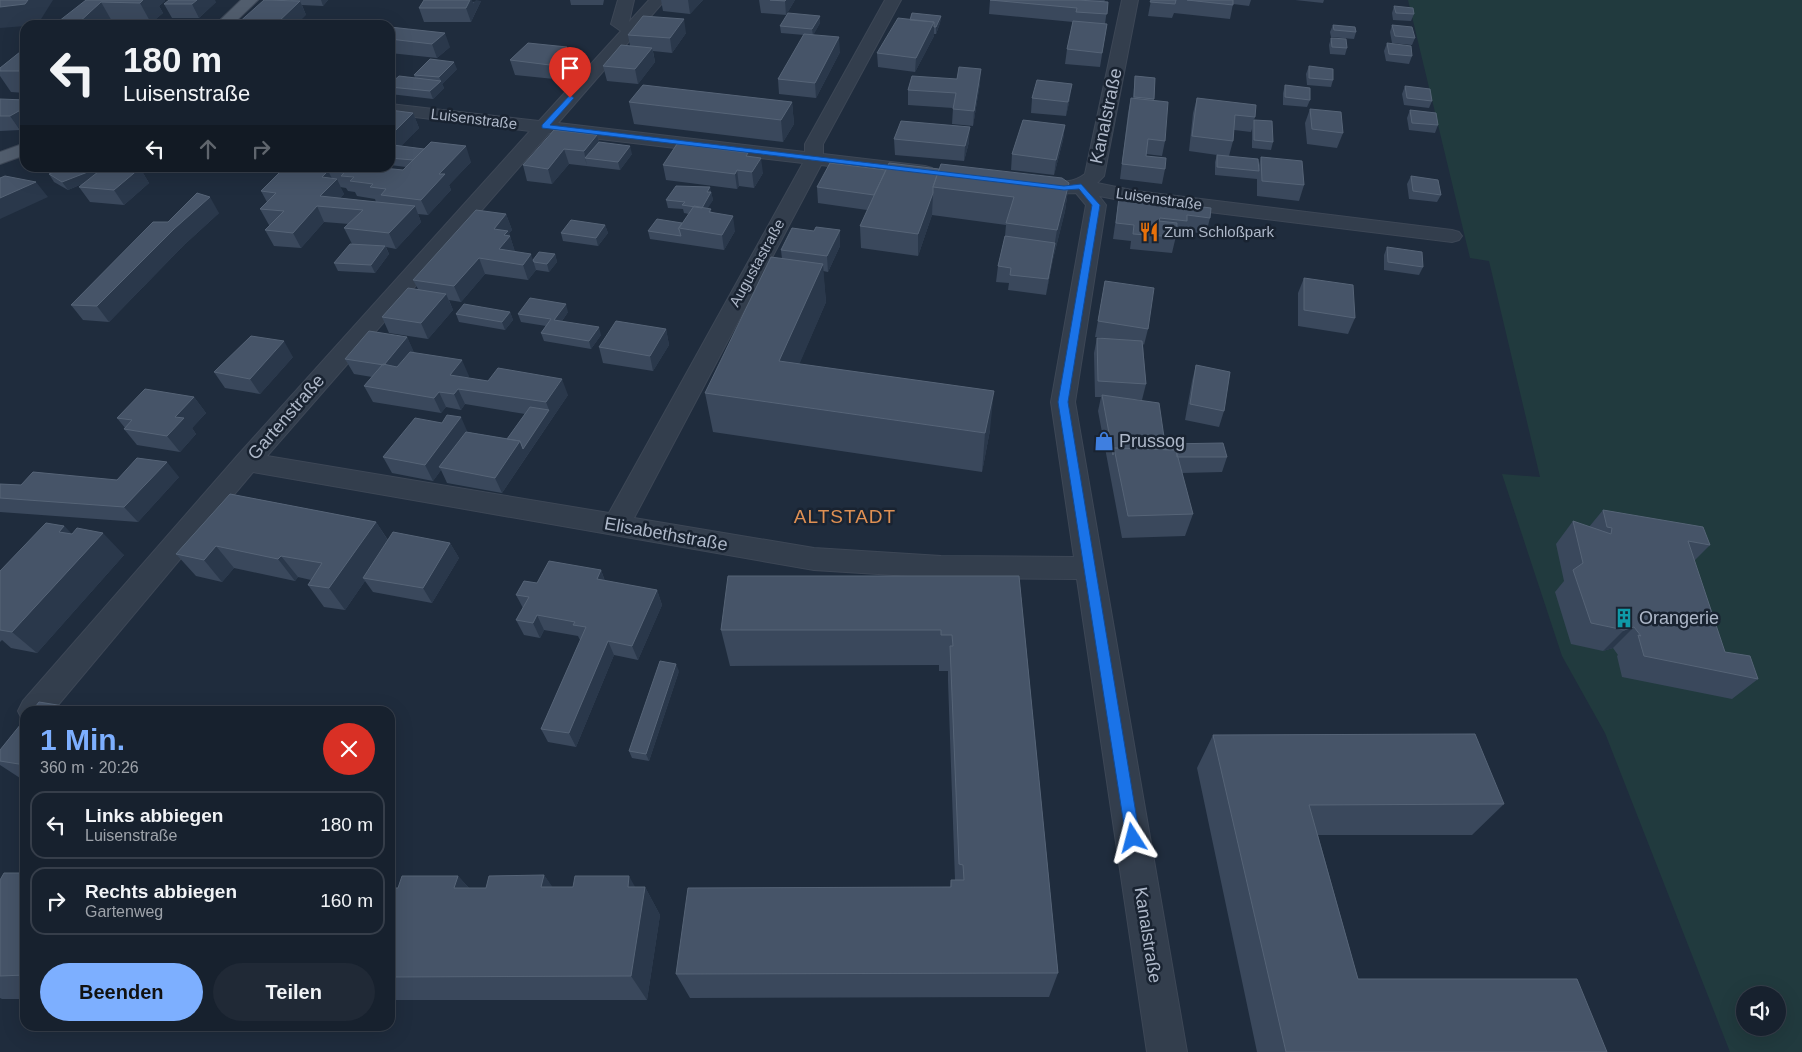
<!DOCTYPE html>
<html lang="de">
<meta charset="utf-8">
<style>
:root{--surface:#17212e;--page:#202936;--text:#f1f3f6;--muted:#9ea3aa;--line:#363e4a;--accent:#7dafff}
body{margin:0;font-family:Helvetica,sans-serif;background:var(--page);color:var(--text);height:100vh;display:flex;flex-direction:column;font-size:19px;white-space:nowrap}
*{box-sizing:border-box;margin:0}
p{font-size:16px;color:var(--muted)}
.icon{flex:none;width:28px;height:28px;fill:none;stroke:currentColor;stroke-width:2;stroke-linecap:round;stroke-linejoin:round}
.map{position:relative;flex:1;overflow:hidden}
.side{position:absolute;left:20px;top:706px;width:375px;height:325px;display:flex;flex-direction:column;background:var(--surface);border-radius:15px;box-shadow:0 5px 20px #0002,0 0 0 1px var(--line)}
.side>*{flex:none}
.banner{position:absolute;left:20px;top:20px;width:375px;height:152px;border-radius:15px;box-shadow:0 5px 20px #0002,0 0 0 1px var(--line);background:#17212e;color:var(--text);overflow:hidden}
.tools{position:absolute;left:1736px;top:986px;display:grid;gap:10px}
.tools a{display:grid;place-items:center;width:50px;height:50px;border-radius:50%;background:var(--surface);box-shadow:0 5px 20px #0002,0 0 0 1px var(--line);font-size:25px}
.pin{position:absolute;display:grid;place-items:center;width:42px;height:42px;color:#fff;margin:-51px -21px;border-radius:50% 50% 50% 0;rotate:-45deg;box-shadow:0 0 5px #0007}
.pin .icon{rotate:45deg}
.me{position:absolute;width:55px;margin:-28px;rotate:351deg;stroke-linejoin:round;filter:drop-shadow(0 0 4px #0008)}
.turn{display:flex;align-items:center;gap:18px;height:105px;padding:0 20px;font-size:22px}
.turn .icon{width:65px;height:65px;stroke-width:2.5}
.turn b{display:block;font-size:35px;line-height:42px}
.lanes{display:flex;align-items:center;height:48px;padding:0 20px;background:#0003;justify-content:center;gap:25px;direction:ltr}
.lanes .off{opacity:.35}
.round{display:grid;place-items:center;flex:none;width:52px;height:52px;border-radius:26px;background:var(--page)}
.head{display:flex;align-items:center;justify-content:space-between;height:85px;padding:0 20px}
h1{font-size:30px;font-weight:600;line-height:38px;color:var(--accent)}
.primary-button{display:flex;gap:10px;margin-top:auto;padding:10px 20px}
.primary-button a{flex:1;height:58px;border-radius:30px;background:var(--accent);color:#111;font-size:20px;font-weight:600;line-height:58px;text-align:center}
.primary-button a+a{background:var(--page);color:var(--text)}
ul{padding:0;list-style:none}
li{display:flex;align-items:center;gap:15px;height:68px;margin:0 10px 8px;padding:0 10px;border:2px solid var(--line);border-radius:15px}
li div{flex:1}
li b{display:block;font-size:19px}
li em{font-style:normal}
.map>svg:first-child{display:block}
</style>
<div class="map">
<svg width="1802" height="1052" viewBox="0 0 1802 1052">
<rect width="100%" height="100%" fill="#1f2c3d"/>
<path fill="#213a3e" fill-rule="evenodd" d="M1408,0H1802V1052H1730L1605,733L1562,656L1502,474L1540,477L1489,261L1470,258ZM1745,995H1778V1028H1745Z"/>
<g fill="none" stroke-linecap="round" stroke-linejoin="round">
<defs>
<path id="minor" d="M618,0H634L629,22L649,0H665L558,123L805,152V144L885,0H901L823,144V154L925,166L932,168L935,172L932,176L925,178L821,165L634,518L814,548L941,556L1074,557L1051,402L1086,205L1076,193C1059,194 1041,192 1025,188L1022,184L1025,180C1048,174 1064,190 1085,174L1122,0H1138L1104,176L1097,183L1136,191L1452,230L1459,232L1462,236L1459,240L1452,242L1136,203L1099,196L1106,205L1075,402L1187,1052H1147L1077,579L941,578L814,570L253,472L53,711H25V722L23,721L18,711L23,701L238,455L530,131L390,114V104L539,121L621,31L611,24ZM549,133L803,163L609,513L267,456Z"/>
<path id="major" d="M241,0H258L232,25H215Z
M25,143V155L0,164V152Z"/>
</defs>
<use href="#minor" stroke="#3d4756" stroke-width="2"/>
<use href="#major" stroke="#3d4756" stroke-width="2"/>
<use href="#minor" fill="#333e4d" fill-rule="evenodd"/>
<use href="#major" fill="#515d6d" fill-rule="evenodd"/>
</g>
<path fill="#3a485c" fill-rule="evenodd" d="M86,0H165V1L159,6L163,13L151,23H113Z
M290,0H328L323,6L302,5L306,15Z
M570,0H604L603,5H571Z
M661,0H703L690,14L663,11Z
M759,0H795L786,15L761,13Z
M990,0H1105L1104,2H1108L1105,24H1107L1100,67L1065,64L1067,49L1073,22L989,14Z
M1151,0H1251L1249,6L1233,4L1230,19L1174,13L1172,18L1148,16Z
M1295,0H1324L1323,3Z
M481,1L471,22H424L419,8Z
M216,2L199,18H172L164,4Z
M1394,6L1414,14L1411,21L1393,20L1392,13Z
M820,16V23L813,35L840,52L816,98L779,94L778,79L804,35L781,33L780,26Z
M941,16L940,23L936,34H934V36L915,72L878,67L877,53L910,20Z
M1333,25L1356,32L1354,39L1331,37L1330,32Z
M1392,25L1415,38L1412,45L1392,43L1390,32Z
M390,27L450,47L437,58L390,53Z
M686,33L672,53L653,51L655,62L638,84L607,81L603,66L630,46L628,35Z
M1331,38L1347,48L1345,55L1330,54L1329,45Z
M1387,43L1412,56L1409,64L1386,61L1384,51Z
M25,48V93L11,92L0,76V68Z
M510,60L570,61L554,79L515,75Z
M1309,66L1333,80L1331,87L1307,85L1306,74Z
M457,69L442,84L444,88L433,99L390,94V84L415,78L414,75Z
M1135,76L1155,78L1154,100L1165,141L1162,156L1146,154V156L1165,169L1162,184L1120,179L1128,113L1131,98H1133Z
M957,79L980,83L973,126L952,124L953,108L908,105V90Z
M1285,85L1310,100L1307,107L1283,105V93Z
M1405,86L1432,101L1429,108L1404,105L1402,94Z
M1032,98H1070L1066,116L1031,113Z
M1197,98L1255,117L1254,120L1273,142L1271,150L1252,148V129L1251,132L1234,130L1233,141L1229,156L1259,165L1261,157L1304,185L1299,201L1257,196V179L1215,175V162L1217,155L1189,151L1193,113Z
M0,99L20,130L0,131Z
M629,102H792L794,124L783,142L634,124Z
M1310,109L1343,133L1337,148L1307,144L1305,123Z
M390,110L413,113L419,128L401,146L471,162L449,185L451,190L428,215L418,214L421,222L396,249L386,247L389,254L375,273L338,271L334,263L352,244L344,228L349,224L324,222L301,248L274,246L265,230L270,225H269L260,209L267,202L261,191L284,168L403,170L406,167L390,165ZM340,187L346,188L348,191L355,192L357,196L375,199L376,202L340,198L344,194Z
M1410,110L1438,125L1435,133L1409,130L1407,118Z
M1065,125L1063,140L1054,175L1011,170L1012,154Z
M597,135L599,142L632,154L620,170L569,164L552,184L527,181L523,165Z
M894,139L969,142L964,161L895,155Z
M748,156L763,173L754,188L739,186L737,189L666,180L663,165Z
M140,168L149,183L124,205L90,202L79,187L82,184L68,190L54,182L49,174Z
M939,169L1069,183L1065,211L1053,259L1046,295L1008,290L1009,283L996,282L998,266L1005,236L1006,225L932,215L918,256L861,248L860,226L867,210L818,203L817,187L886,170Z
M1411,176L1441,195L1437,202L1409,199L1407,184Z
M711,192L713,200L707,208L735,231L724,250L650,239L648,231L682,223V224L689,214L684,213L683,209L668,208L666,200Z
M1119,197L1210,218L1206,234L1184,231L1183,237L1176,236L1172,253L1130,249L1131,241L1113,239Z
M219,213L184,245L109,322L83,320L71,305L168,222Z
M506,214L512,230L509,233L515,252L533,260L555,254L557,262L549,272L536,270L528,280L485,274L461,302L449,300L453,310L428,339L389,333L382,317L418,289L413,280Z
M605,225L608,233L598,246L563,241L561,233Z
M840,246L828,272L823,271L826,302L799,364L990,430L982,472L713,432L705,393L782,259L781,250Z
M1387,247L1423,267L1419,275L1384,270V255Z
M1304,278L1355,318L1348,334L1298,326V293Z
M1105,281L1148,329L1144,345L1143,344L1146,384L1142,400L1131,399L1165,444L1227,457L1222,472L1182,473L1193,514L1185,536L1122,538L1098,411L1101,397H1095L1094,353L1097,338H1102L1095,337Z
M510,312L513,320L505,330L459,322L456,314Z
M568,312L562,321L601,335L591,349L544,341L541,333L546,326L521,322L518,314Z
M666,329L669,345L653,371L603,363L599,347Z
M407,337L414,353L469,376L467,378L568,395L502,493L447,483L441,470L433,481L392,473L383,457L467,432L507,439L525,414L465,404L461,410L446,407L441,413L373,402L364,386L372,377L354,374L345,359Z
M293,357L260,394L225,388L214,372Z
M1196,365L1224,411L1219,427L1185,420L1192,381Z
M194,397L206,413L192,428L196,434L180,452L137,445L124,429L125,428L117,418Z
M179,477L138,522L0,512V484L21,485Z
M230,494L376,522L388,540L450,543L459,558L432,603L373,592L365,581L345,610L324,607L308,585L311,580L298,577L295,581L234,568L222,582L196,576L176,554Z
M1603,510L1710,545L1694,561L1725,652L1758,679L1732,699L1622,677L1617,656L1618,655L1613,648L1603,651L1571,644L1555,592L1564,581L1556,544L1573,521L1589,527Z
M64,526L71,534L124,555L37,653L11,648L2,640L0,642V571Z
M601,570L605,581L657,590L662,605L638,660L614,655L576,747L548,742L541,729L581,640H580L578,636L544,630L540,638L524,635L516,620L523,608L516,595L537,583Z
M1019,576L1058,973L1049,997L690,998L676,974L950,887L951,880H955L948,681V671H939V665L730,666L721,630Z
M679,671L649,761L632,758L629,751Z
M25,719V779L20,778L0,765V750Z
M1213,735L1504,804L1472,835H1318L1358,979L1607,1052H1257L1197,768Z
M25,873V999H2L0,998V880Z
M544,875L552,887H645L660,915L647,1000H390V888H398L458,876L469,888H486Z"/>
<path fill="#2a384b" d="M28,0H53L38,24L25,25V26L0,28V7Z
M143,0H165V1L159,6L163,13L151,23L140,3Z
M197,0H215L216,2L199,18L192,4Z
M321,0H328L323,6Z
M470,0H472L476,11L471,22L466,8Z
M476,0L481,1L476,11L473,4Z
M688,0H703L690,14Z
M786,0H795L786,15L785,1Z
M300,1L306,15L296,25H275Z
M101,2L113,23L111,25H76Z
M820,16V23L813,36L812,29Z
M941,16L940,23L936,34V27Z
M684,19L686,33L672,53L670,38Z
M186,20L188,25H181Z
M934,22V36L915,72L916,58Z
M445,33L450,47L437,58L432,44Z
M839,37L840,52L816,98L815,83Z
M567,47L570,61L554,79L550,65Z
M652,48L655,62L638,84L635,69Z
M454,62L457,69L442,84L444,88L433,99L430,91L441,81L439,77Z
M981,69L980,83L973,126L974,111Z
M1072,84L1070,98L1066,116L1068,102Z
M792,102L794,124L783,142L781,120Z
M25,103V128L20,130L10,116Z
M413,113L419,128L390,158V136Z
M1065,125L1063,140L1054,175L1056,160Z
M970,127L969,142L964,161L965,146Z
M597,135L601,150L585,158L587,166L584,151Z
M466,146L471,162L449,185L451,190L428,215L421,200L439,174Z
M630,146L632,154L620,170L618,162Z
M564,149L569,164L552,184L548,169Z
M761,158L763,173L754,188L752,172Z
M98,168H119L68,190L62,182Z
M140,168L149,183L124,205L114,190Z
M737,170L739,186L737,189L735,174Z
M328,171L334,182L337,179L344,194L331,208L320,196L322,177Z
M36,182L48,197L0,219V198Z
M1069,183L1065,211L1053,259L1046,295L1057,230Z
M710,187L713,200L703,216L702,208L707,192Z
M933,193L932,215L918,256V234Z
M210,197L219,213L184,245L109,322L97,306L174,229Z
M317,206L324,222L301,248L293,233Z
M415,206L421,222L396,249L389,233Z
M506,214L512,230L509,233L515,252L499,249L494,229Z
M733,216L735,231L724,250L722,235Z
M605,225L608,233L598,246L596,238Z
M840,230V246L828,272L827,256Z
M385,246L389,254L375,273L371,265Z
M531,254L536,270L528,280L523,265Z
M555,254L557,262L549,272L547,264Z
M479,258L485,274L461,302L454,286Z
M823,264L826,302L784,400L779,361Z
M446,294L453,310L428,339L421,323Z
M566,304L568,312L557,328L554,320Z
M510,312L513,320L505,330L502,322Z
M599,327L601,335L591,349L589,341Z
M666,329L669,345L653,371L650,356Z
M407,337L414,352L392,380L384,365Z
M284,341L293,357L260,394L250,379Z
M462,360L469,376L459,389H458L465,404L461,410L454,394L450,375Z
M562,379L568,395L526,457L523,449L549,410L546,402Z
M994,391L990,430L982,472L985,433Z
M439,392L446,407L441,413L434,398Z
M194,397L206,413L192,428L196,434L180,452L167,436L175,417Z
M461,417L468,433L439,467L441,470L433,481L425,465Z
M520,441L526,457L502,493L495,478Z
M167,462L179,477L138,522L124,507Z
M376,522L390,544L363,578L365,581L345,610L329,588Z
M64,526L86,548L59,532Z
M103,533L124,555L37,653L12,632Z
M450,543L459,558L432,603L423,588Z
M216,546L234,568L222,582L204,560Z
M281,556L298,577L295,581L278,559Z
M601,570L606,585L597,579Z
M657,590L662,605L638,660L632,646Z
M537,615L544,630L540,638L533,623Z
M1634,627L1613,648L1603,651L1624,630Z
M608,641L614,655L576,747L569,733Z
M676,664L679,671L649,761L646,754Z
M544,875L564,903L541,887Z
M458,876L483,904L454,888Z
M629,876L643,901L645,887L660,915L647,1000L631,976L628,887Z"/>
<path fill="#465468" stroke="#566477" d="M0,0H28L25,4L0,7Z
M86,0H143L140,3L101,2L76,25H54Z
M169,0H197L192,4H164Z
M264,0L300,1L275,25H236Z
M424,0H470L466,8H419Z
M770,0H786L785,1Z
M990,0H1078L1108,2L1107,14L1076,12L1077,8Z
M1151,0H1176L1175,4L1150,2Z
M1187,0H1233V5Z
M1394,6L1413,8L1414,14L1396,13Z
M788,13L820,16L812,29L780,26Z
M912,13L941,16L936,27H934V22L910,20Z
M643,16L684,19L670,38L628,35Z
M898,18L934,22L916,58L877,53Z
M159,20H186L181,25H154Z
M1073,21L1107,24L1102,53L1067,49Z
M1333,25L1355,27L1356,32L1334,30Z
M1392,25L1412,27L1415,38L1395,36Z
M390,27L445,33L432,44L390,39Z
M804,34L839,37L815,83L778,79Z
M1331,38L1346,39L1347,48L1332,47Z
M528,43L567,47L550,65L510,60Z
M1387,43L1411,46L1412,56L1389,54Z
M621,45L652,48L635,69L603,66Z
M25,48V71H0V68Z
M430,59L454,62L439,77L414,75Z
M1309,66L1333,69V80L1309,78Z
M959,67L981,69L974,111L953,109L956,93L908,90L912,76L957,79Z
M399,76L441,81L430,91L390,87V84Z
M1135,76L1155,78L1154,99L1134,97Z
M1037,80L1072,84L1068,102L1032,98Z
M643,85L792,102L781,120L629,102Z
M1285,85L1310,88V100L1285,97Z
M1405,86L1430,89L1432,101L1407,98Z
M1131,98L1168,102L1165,141L1148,139L1146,156L1166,158L1165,169L1122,164Z
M1197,98L1256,105L1255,117L1235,115L1233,141L1192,136Z
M0,99L25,100V103L22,105L24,108L10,116H0Z
M1310,109L1341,112L1343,133L1312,129Z
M390,110L413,113L390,136Z
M1410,110L1436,113L1438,125L1412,123Z
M1023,120L1065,125L1056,160L1012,154Z
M1254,120L1272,121L1273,142L1254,140Z
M901,121L970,127L965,146L894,139Z
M554,130L597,135L584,151L564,149L548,169L523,165Z
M431,142L466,146L439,174H445L421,200L381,195L386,189L370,187L373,184L350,181L354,177L341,176L344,173L328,171L322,177L337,179L320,196L415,206L389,233L344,228L363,210L317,206L293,233L265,230L284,211L260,209L276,193L261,191L284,168H383L403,170Z
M599,142L630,146L618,162L585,158Z
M677,144L748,153L746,156L761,158L752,172L737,170L735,174L663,165Z
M393,145L424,149L413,160L390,158V148Z
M1217,155L1258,159L1259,171L1217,167Z
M1261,157L1302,161L1304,185L1262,181Z
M830,163L886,170L874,195L817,187Z
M889,163L939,169L933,187V193L918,234L860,226Z
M941,164L1062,178L1069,183L1057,230L1006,223L1014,197L933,187Z
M65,168H98L62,182L49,174Z
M103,168H140L114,190L79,187Z
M5,176L36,182L0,198V178Z
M1411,176L1438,180L1441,195L1413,191Z
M676,186L710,187L707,192H711L702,208L682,205L685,202L666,200Z
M197,193L210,197L174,229L97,306L71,305L153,222H168Z
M1119,197L1211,208L1210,218L1187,215V221L1160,218L1159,221L1177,223L1176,237L1133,234L1134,225L1116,223Z
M694,206L711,209L709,212L733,216L722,235L679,228Z
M476,210L506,214L494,229L508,231L504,235L510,236L499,249L531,254L523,265L479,258L454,286L413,280Z
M657,219L682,223L678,229H679L681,236L648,231Z
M571,220L605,225L596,238L561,233Z
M816,227L840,230L827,256L781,250L792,228L814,231Z
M1005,236L1055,243L1048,279L1010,275L1011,268L998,266Z
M350,244L385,246L371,265L334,263Z
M1387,247L1422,252L1423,267L1388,262Z
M539,252L555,254L547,264L534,262L533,260Z
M771,257L823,264L779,361L994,391L985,433L705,393Z
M1304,278L1353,285L1355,318L1304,310Z
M1105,281L1154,288L1148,329L1098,321Z
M408,288L446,294L421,323L382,317Z
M530,298L566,304L554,320L599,327L589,341L541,333L551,319L518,314Z
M464,304L510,312L502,322L456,314Z
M616,321L666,329L650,356L599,347Z
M369,331L407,337L384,365L345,359Z
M251,336L284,341L250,379L214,372Z
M1097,338L1142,341L1146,384L1098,381Z
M410,352L462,360L450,375L488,381L498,368L562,379L546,402L458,389L454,394L439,392L434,398L364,386L383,364L397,367Z
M1196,365L1230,372L1224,411L1190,404Z
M145,389L194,397L175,417L184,418L167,436L124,429L132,420L117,418Z
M1102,395L1159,403L1165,444L1223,443L1227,457H1177L1176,450L1114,448L1113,455Z
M530,407L549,410L523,449L520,441L507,439Z
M447,415L461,417L425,465L383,457L415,418L442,423Z
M466,432L520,441L495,478L439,467Z
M1114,448L1176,450L1193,514L1128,516Z
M137,458L167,462L124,507L0,498V484L21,485L33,472L117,480Z
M230,494L376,522L329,588L308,585L322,563L281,556L278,559L216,546L204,560L176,554Z
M1603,510L1703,527L1710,545L1688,541L1725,652L1750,656L1758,679L1644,656L1638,635L1641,636L1634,627L1624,630L1591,623L1573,570L1583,563L1573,521L1611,534L1612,528L1607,527Z
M46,523L64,526L59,532L72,534L77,528L103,533L12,632L0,630V571Z
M393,532L450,543L423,588L363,578Z
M549,561L601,570L597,579L657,590L632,646L608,641L569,733L541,729L586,627L573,625L575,622L537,615L533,623L516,620L529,597L516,595L524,581L537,583Z
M728,576H1019L1058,973L676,974L688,888L951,887V880H964L963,865L959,864L950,646H953L952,635H941V630H721Z
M660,661L676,664L646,754L629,751Z
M39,702L94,711H32Z
M25,719V765L0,761V750Z
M1475,734L1504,804L1309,805L1358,979H1577L1607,1052H1286L1213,735Z
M4,873H25V975L0,976V880Z
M544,875L541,887H573L575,876H629L628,887H645L631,976L390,977V888H398L402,876H458L454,888H486L489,876Z"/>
<path fill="#1a73e8" stroke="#114b97" d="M570,95L574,98L550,125L1064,186L1081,184L1100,205L1068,402L1140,838L1138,843L1133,845L1128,843L1126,838L1058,402L1092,205L1079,189L1064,190L542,128V125Z"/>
<defs>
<symbol id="restaurant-bare" viewBox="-9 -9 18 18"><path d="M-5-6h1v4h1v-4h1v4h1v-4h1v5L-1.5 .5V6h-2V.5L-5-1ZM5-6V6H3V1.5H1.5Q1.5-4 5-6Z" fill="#e8710a" stroke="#192331" stroke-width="2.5" paint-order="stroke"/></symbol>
<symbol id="shop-bare" viewBox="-9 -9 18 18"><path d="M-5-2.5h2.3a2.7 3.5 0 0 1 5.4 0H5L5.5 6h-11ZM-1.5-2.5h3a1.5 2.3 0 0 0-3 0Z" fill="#3f7fe0" stroke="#192331" stroke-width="2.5" paint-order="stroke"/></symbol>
<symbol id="building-bare" viewBox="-9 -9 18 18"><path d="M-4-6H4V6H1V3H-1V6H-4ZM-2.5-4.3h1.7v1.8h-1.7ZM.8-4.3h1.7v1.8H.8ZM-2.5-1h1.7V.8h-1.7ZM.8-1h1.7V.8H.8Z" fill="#0f9aa8" stroke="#192331" stroke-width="2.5" paint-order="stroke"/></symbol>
</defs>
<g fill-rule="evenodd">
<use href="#restaurant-bare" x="1135" y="218" width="28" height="28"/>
<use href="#shop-bare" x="1090" y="427" width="28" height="28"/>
<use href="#building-bare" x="1610" y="604" width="28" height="28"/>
</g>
<g text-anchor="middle" stroke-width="5" stroke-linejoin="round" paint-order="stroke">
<g font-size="15" fill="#aeb8c9" stroke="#192331">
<text transform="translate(474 119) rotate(7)" y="5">Luisenstraße</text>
<text transform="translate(1159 199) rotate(8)" y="5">Luisenstraße</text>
<text transform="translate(757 263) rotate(-61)" y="5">Augustastraße</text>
</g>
<g font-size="15" fill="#aeb8c9" stroke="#192331" text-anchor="start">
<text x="1164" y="237">Zum Schloßpark</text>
</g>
<g font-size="18" fill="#aeb8c9" stroke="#192331">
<text transform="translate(1106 116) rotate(-78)" y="6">Kanalstraße</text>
<text transform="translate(286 417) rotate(-49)" y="6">Gartenstraße</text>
<text transform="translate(666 534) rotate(10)" y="6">Elisabethstraße</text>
<text transform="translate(1148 935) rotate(81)" y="6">Kanalstraße</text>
</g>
<g font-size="18" fill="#aeb8c9" stroke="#192331" text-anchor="start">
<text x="1119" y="447">Prussog</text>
<text x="1639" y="624">Orangerie</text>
</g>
<g font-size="19" letter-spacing="1" fill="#df9053" stroke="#192331">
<text x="845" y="523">ALTSTADT</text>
</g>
</g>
</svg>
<div class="tools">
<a><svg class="icon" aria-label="sound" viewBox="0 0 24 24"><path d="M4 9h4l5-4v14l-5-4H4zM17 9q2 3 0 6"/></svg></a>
</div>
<div class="pin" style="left:570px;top:98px;background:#d93025"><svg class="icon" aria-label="arrive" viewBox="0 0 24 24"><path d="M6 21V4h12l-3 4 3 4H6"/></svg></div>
<svg class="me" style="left:1133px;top:838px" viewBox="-20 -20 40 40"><path d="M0-17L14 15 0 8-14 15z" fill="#1a73e8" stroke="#fff" stroke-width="4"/></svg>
<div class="banner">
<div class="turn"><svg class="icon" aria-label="left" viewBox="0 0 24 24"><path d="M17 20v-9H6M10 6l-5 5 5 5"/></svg><div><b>180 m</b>Luisenstraße</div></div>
<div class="lanes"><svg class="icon" aria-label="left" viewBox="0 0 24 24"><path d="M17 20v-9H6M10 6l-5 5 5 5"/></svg><svg class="icon off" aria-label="ahead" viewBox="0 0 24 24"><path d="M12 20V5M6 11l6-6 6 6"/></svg><svg class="icon off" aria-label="right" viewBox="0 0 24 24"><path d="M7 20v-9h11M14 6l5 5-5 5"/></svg></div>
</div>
<section class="side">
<div class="head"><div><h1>1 Min.</h1><p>360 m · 20:26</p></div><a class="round" style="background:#d93025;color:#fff"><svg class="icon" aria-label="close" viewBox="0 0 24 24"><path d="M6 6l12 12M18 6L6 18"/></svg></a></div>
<ul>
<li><svg class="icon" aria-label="left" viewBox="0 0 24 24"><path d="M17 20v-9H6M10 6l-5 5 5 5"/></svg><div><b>Links abbiegen</b><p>Luisenstraße</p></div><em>180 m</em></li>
<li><svg class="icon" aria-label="right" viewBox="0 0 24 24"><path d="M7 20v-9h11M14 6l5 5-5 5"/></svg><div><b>Rechts abbiegen</b><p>Gartenweg</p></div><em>160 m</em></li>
</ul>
<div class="primary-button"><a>Beenden</a><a>Teilen</a></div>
</section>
</div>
